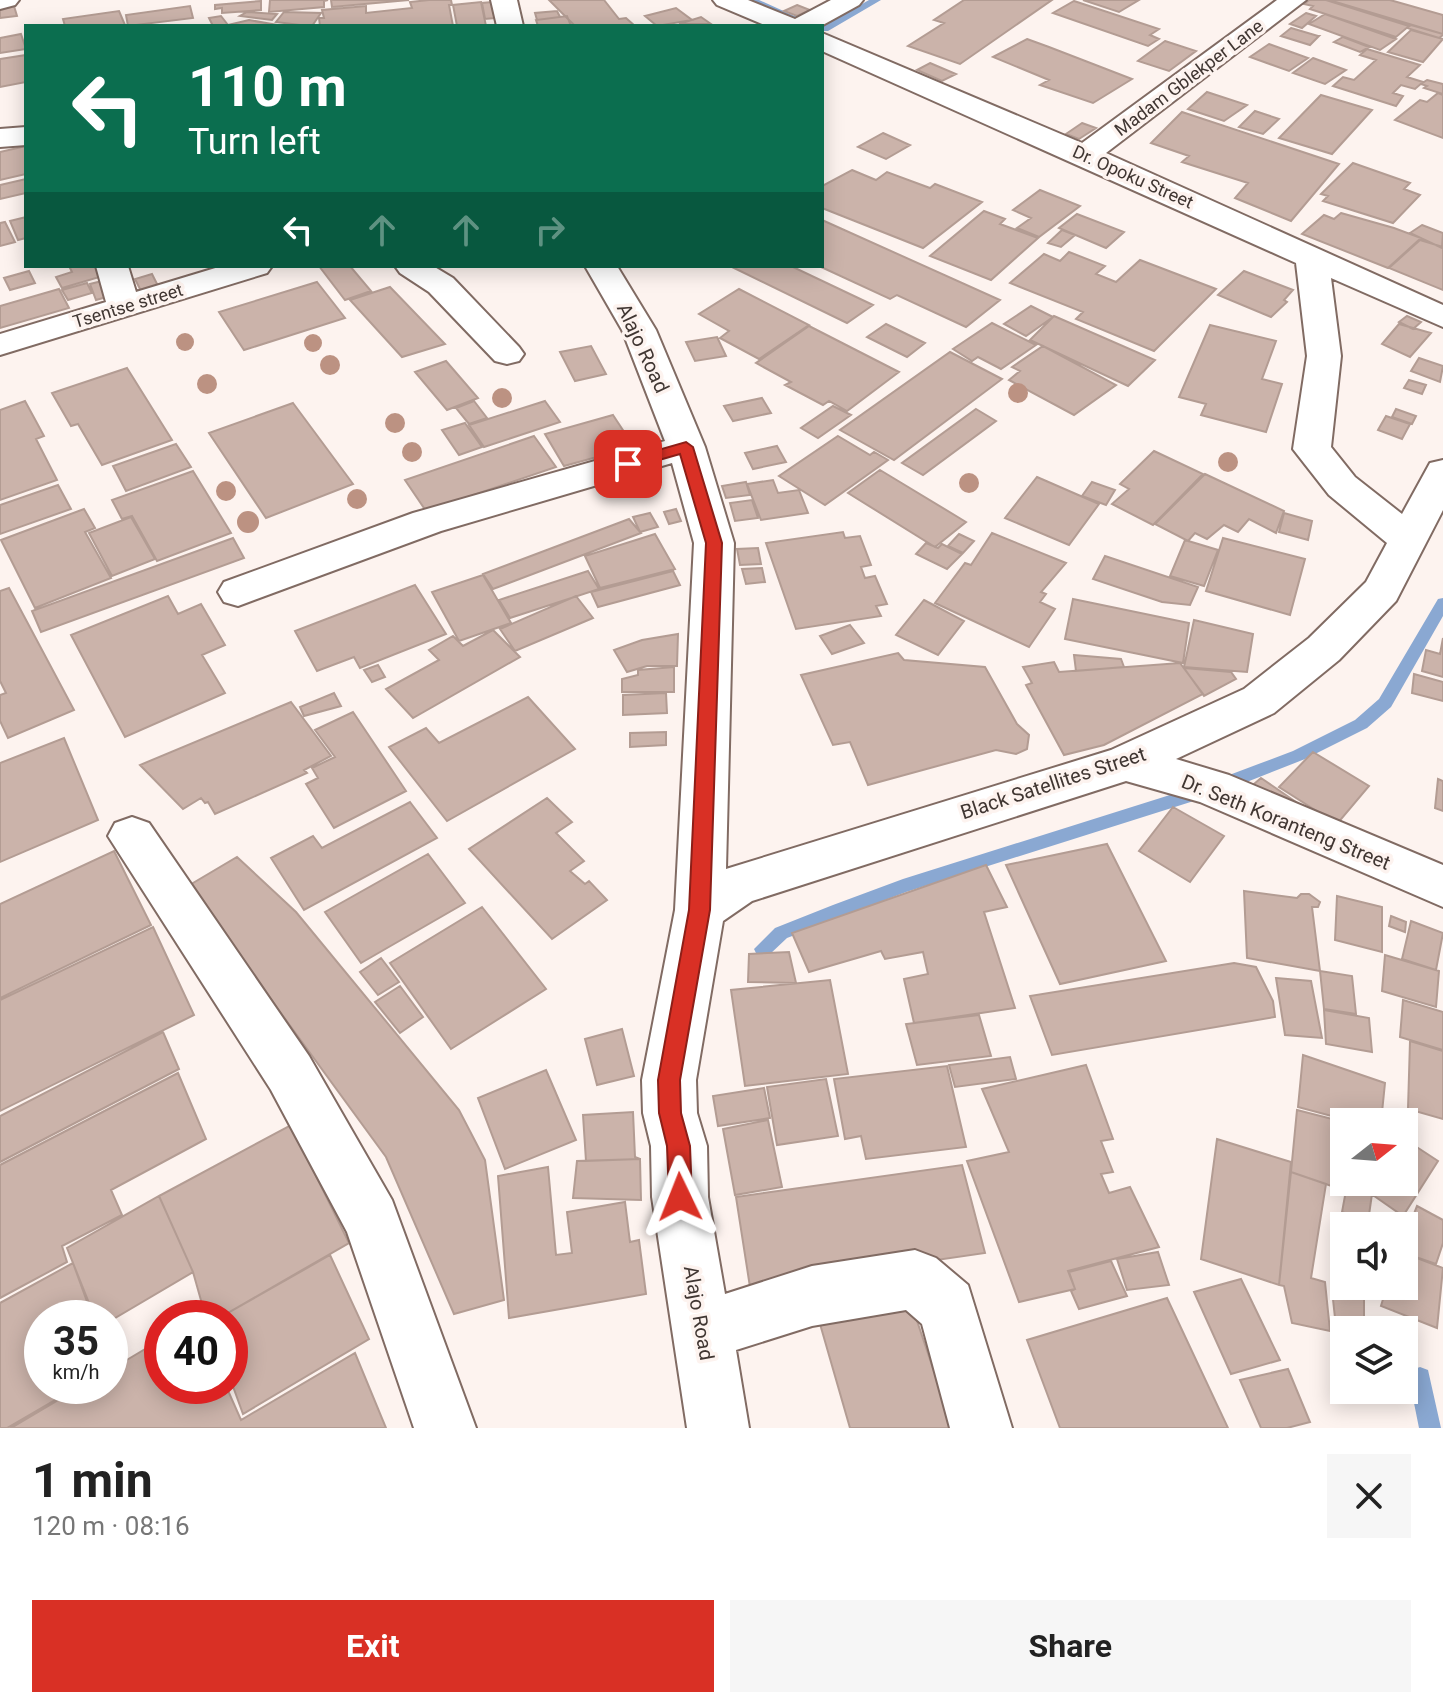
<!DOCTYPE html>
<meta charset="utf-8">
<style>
:root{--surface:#fff;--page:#f6f6f6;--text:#222;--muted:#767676;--accent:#d93025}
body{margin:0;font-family:Roboto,sans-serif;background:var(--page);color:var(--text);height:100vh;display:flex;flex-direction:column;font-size:30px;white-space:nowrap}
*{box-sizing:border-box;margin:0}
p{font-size:26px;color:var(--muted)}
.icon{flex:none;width:44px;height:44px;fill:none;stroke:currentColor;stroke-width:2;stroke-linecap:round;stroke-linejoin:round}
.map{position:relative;height:1428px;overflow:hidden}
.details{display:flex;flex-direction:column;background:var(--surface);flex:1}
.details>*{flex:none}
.top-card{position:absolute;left:24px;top:24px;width:800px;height:244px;border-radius:0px;box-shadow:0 4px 20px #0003;background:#0b6e4f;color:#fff;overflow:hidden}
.needle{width:52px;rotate:73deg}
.controls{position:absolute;left:1330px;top:1108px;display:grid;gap:16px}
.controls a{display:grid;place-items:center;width:88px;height:88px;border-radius:0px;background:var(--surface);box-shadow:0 4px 20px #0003;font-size:40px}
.speed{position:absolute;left:24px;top:1300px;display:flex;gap:16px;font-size:40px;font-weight:700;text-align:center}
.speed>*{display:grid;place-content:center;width:104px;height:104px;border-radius:50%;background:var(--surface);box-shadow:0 4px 20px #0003;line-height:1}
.speed small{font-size:20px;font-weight:400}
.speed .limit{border:12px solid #d22;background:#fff;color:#111}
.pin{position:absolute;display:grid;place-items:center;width:68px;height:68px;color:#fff;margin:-34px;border-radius:16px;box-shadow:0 4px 12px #0006}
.me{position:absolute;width:88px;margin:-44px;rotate:358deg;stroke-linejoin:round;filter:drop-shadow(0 0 6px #0008)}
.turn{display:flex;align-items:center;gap:28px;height:168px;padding:0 32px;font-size:36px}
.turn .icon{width:104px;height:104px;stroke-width:2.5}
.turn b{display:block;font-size:56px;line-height:68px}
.lanes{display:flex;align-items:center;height:76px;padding:0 32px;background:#0003;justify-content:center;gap:40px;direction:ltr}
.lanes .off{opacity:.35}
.round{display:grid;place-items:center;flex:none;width:84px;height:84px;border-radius:0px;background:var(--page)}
.overview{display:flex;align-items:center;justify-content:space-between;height:136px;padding:0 32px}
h1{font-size:48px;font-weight:700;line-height:60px}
.action{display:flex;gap:16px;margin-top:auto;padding:16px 32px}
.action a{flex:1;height:92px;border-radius:0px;background:var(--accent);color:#fff;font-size:32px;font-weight:700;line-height:92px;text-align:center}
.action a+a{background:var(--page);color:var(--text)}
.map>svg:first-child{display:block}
</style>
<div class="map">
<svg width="1443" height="1428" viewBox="0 0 1443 1428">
<rect width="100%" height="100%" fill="#fdf3ef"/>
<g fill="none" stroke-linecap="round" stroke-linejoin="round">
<path fill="#8aa8d2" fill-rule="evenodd" d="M746,0H759L799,18L791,20Z
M869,0H881L828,31H822V27Z
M1443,598V616L1391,707L1367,728L1305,759L1219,793L906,892L787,938L769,955L763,957L757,955L754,949L775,928L833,905L903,879L1208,783L1293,751L1355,720L1379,699L1438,599Z
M1420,1367L1428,1370L1441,1428H1419L1409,1378L1412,1370Z"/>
</g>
<path fill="#cbb3aa" stroke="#b39c93" stroke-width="2" d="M270,0H328L324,1V7L269,12Z
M331,0H409L332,7Z
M429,0H451L452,5H449L453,26H320L319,18H324L322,10L366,6V13L412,8L410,2Z
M549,0H604L619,19L626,18L635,26H575Z
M964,0H1052L960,64L908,46L944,23L934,20Z
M1083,0H1139L1119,12Z
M1309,0H1326L1409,26L1396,37L1310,9L1313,6L1304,4Z
M1329,0H1390L1443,15V34Z
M261,1V10L222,13V8L215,9V5Z
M1074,1L1159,29L1150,35L1159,39L1148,46L1053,13Z
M481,2L486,26H457L453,5Z
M492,2L495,18L485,19L482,3Z
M797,5L810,10L797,16L784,11Z
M14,6L17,16L0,18V8Z
M190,6L193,18L128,26L126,15Z
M676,8L692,20L657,26L645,16Z
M119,11L125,25L65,26L63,19Z
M557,11L560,17L537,20L535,13Z
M247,12L277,14L272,20L240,16Z
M284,12L321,13L312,26H308L276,22Z
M1306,13L1316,16L1302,28L1290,24Z
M1325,14L1396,39L1380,50L1309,24Z
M221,16L228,25L249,20L283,26H213L209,18Z
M567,16L571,26H538L536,20Z
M701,17L711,24H679Z
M1411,25L1443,34V35L1439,38L1407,28Z
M1291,28L1318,36H1319L1310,45L1281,36Z
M1411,30L1443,39L1423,62L1388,52Z
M21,34L26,49L0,53V38Z
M1343,37L1369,47L1360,52L1334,42Z
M1027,39L1049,47L1132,79L1093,103L1040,85L1049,80L993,57Z
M1165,41L1196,51L1169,71L1138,61Z
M1269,44L1308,58L1289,71L1250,57Z
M1367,49L1420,65L1407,77L1423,82L1415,89L1401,85L1393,93L1403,96L1396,106L1333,86L1343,77L1354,80L1376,60L1360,55Z
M26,55V82L0,87V59Z
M1313,58L1346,70L1325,84L1293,73Z
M930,63L956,74L942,81L917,70Z
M1427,80L1443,84V94L1424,88L1427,86L1421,84Z
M1207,92L1247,105L1224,121L1188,109Z
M1438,93L1443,95V138L1395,120L1420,100L1427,102Z
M1321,95L1372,110L1332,154L1279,138Z
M1255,111L1279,119L1263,134L1239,127Z
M1182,112L1339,164L1291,221L1235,198L1248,183L1182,162L1189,156L1151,143Z
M1082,123L1096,128L1079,139L1066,134Z
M883,133L910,145L886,159L858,147Z
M26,146V174L0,180V152Z
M1353,163L1410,183L1404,189L1420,195L1393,223L1323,201L1328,196L1321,194Z
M852,170L876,180L887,172L930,188L935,184L982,202L923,248L822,208V186Z
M26,179V193L0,199V185Z
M1040,190L1080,206L1039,237L1017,228L1031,218L1013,210Z
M984,211L1005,219L1000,224L1038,238L991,280L930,256Z
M1341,213L1394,228L1421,238L1388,268L1302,234L1324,215L1334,219Z
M1077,214L1124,232L1106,248L1059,228Z
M26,217V238L18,240L10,221Z
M822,220L1000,300L966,327L897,295L890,299L819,266H822Z
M5,222L15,242L0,246V223Z
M1422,225L1443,233L1442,248L1410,233Z
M1062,230L1075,235L1061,247L1048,243Z
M1420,240L1443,247V290L1389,268Z
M1069,252L1105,266L1096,274L1116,282L1140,260L1216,289L1154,351L1076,319L1083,312L1010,283L1044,254L1060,261Z
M69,266H98L103,276L62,288L56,277L72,272Z
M319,266H350L371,291L345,300Z
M730,266H791L873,305L847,323Z
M29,271L35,283L10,290L4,278Z
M1244,271L1293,290L1284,300L1287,302L1271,317L1218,295Z
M152,274L158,286L141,291L135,279Z
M110,279L117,294L96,300L90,284Z
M317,282L345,318L244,350L219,312Z
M87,283L92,293L68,300L62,290Z
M390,287L445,344L402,357L350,300Z
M59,289L69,308L0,328V306Z
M739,289L809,325L759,359L720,338L729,331L699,314Z
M1031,306L1053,317L1026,336L1004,324Z
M1054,316L1155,360L1128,386L1030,340Z
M1407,316L1421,322L1413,329L1399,322Z
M992,323L1036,345L1001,369L978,357L972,361L953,349Z
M886,324L925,343L907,357L867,337Z
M1399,324L1431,333L1410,357L1382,344Z
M1210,325L1276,341L1262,379L1282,384L1266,432L1201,415L1206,404L1179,397Z
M809,326L899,372L847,411L829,401L823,405L785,385L791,382L756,363Z
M717,337L726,356L695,361L686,342Z
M591,346L606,374L575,381L560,352Z
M1043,346L1116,385L1074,415L1009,380L1020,371L1012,367Z
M950,352L1002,379L894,460L840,430Z
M1419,358L1443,366L1440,382L1411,371Z
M446,361L478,398L447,410L415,372Z
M127,368L172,440L102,465L78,424L71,426L52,393Z
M1409,380L1426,385L1422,394L1404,388Z
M762,398L771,413L733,421L724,406Z
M25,401L44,436L36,439L57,480L0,500V410Z
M474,401L487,418L469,424L456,408Z
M545,401L560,422L484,447L469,425Z
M293,403L353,484L266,518L209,433Z
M833,406L851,415L818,438L801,428Z
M976,409L996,421L923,475L902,463Z
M1396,409L1416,416L1412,424L1392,417Z
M613,415L636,450L599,461L597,457L564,466L545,434Z
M1386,416L1410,424L1402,439L1378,430Z
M465,423L482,447L459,455L442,430Z
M534,436L556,467L426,511L405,480Z
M838,436L870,455L874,452L888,460L825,505L779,476Z
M176,444L191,467L126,491L113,466Z
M777,446L786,462L753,469L745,453Z
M1154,451L1203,474L1153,525L1112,504L1129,489L1120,484Z
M880,470L966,522L935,547L848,493Z
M193,471L231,533L157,561L132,516L122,519L112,500Z
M1205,474L1284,511L1276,533L1249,519L1238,532L1224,525L1207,539L1195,533L1188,541L1155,524Z
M1037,477L1099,504L1069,545L1005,518Z
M773,480L778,493L799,490L808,513L761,520L747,484Z
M746,482L750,495L726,498L722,486Z
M1092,482L1115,490L1106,505L1082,496Z
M58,485L71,509L0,534V505Z
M752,500L758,518L735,521L730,503Z
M84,509L95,528L85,532L111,578L35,608L1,540Z
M676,509L681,521L669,524L664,512Z
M650,513L658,527L640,532L633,517Z
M1284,513L1312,521L1308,540L1279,532Z
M131,517L155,559L112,576L89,533Z
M629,519L641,533L493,589L483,574Z
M843,532L845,538L860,536L871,565L861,567L865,578L875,576L887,604L876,606L881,616L796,629L766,543Z
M992,533L1066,563L1041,592L1046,594L1040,602L1055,609L1029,647L935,603L965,563L971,565Z
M655,534L675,569L600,588L585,556Z
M959,534L974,541L963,553L948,546Z
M233,538L244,558L41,632L32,611Z
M1223,538L1305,559L1290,615L1206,591Z
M1185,540L1218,550L1204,586L1170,576Z
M926,543L938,548L942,544L962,554L947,569L916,554Z
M758,548L761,564L740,565L737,549Z
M1105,556L1198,587L1190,605L1162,602L1093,579Z
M762,568L765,582L746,584L742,569Z
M588,571L599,589L510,618L499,600Z
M673,571L680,585L598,607L591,592Z
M483,575L511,623L459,641L432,592Z
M415,585L446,634L360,668L354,657L317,671L295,631Z
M9,588L74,710L8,738L0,721V695L6,693L0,681V591Z
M168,596L178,614L201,604L225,645L202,655L225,693L125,737L71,635Z
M576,596L593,618L515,651L500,629Z
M1073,599L1189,623L1183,663L1065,639Z
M924,600L964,621L938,655L896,635Z
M1194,620L1253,634L1247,672L1184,667Z
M850,625L864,643L832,654L820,636Z
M493,630L520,657L413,718L386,689L439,660L429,650L453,636L463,646Z
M678,634L677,666H647L627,672L614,650L642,640Z
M1443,638V677L1422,671L1426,650L1440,654Z
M898,653L904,660L985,667L1017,724L1029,735L1027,749L1016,754L996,750L868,785L850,742L833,745L801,675Z
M1074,655L1121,659L1124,667L1076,671Z
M1054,662L1059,672L1180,663L1203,694L1104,745L1064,755L1026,685L1032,683L1023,667Z
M378,665L385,677L372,682L364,670Z
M674,667V692H622V679L638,675V670Z
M1184,668L1231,672L1236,679L1204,696Z
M1414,674L1443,682V701L1412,693Z
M334,693L341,706L304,716L300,707Z
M666,693L667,713L623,715V695Z
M528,697L575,749L447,821L389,747L426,728L439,743Z
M291,702L331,756L304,770L307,773L215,814L208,802L205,803L201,798L183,809L140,765Z
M353,712L406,791L334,828L306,784L318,778L312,768L335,757L315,730Z
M666,732V745L630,747V733Z
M64,738L98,820L0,862V763Z
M1313,752L1369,786L1337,824L1279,787Z
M1261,778L1299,804L1285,817L1246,791Z
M1438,779L1443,781V811L1435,808Z
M547,798L572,822L556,833L584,861L570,871L585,884L589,881L607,900L552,939L469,849Z
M410,802L437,838L304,910L271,858L313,836L322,848Z
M1173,807L1224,836L1190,882L1139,851Z
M1107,844L1166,961L1060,984L1006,865Z
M114,851L151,925L0,998V904Z
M428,854L465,903L361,963L325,912Z
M237,857L296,912L459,1110L485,1160L504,1300L454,1314L386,1157L188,886Z
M986,865L1007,907L984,912L1015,1008L914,1023L904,979L928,974L923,952L885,959L881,951L809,972L792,933Z
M1244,891L1297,898L1301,894H1309L1320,902L1318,907H1312L1320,971L1247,958Z
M1337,896L1382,907V952L1335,940Z
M482,907L546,989L451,1049L390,963Z
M1391,916L1406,922L1405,932L1389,926Z
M1411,921L1443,933L1436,970L1402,959Z
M153,927L194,1015L0,1111V1000Z
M789,952L796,983L748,982L749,954Z
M1385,955L1439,971L1436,1007L1382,991Z
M381,958L399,982L378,995L360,972Z
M1234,963L1256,967L1273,1001L1275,1017L1052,1055L1030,996Z
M1320,971L1352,976L1356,1014L1324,1009Z
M1276,978L1311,981L1322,1038L1285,1035Z
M830,980L848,1074L745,1086L731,990Z
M400,986L423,1017L400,1033L375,1002Z
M1403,1000L1443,1012V1050L1400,1037Z
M1324,1010L1369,1018L1372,1052L1326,1044Z
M979,1015L991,1056L917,1065L906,1024Z
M622,1029L634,1076L597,1085L585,1039Z
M163,1032L179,1069L0,1162V1116Z
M1410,1041L1443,1051V1119L1408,1109Z
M1303,1055L1385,1083L1381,1122H1354L1298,1107Z
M1010,1057L1016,1079L955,1087L949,1065Z
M1086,1065L1113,1139L1101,1141L1113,1172L1101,1174L1109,1193L1130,1187L1159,1247L1068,1271L1075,1289L1019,1302L967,1161L1009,1152L982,1089Z
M947,1066L966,1147L866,1159L861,1136L845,1139L834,1079Z
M546,1070L576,1140L505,1169L478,1098Z
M178,1073L206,1139L111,1190L122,1215L62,1246L67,1262L0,1298V1165Z
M826,1079L838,1136L777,1145L767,1087Z
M764,1088L770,1118L718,1126L713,1096Z
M1297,1110L1344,1122V1168L1340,1189L1291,1172Z
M633,1112L635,1157L640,1159L586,1161L583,1115Z
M768,1120L782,1187L735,1195L723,1129Z
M291,1125L349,1243L219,1318H206L193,1272L159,1196Z
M1217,1139L1291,1162L1279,1285L1201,1259Z
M1406,1140L1438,1161L1403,1216L1370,1193L1378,1182H1404Z
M640,1159L641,1200L573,1198L577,1161Z
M962,1165L985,1253L750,1287L736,1197Z
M548,1167L556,1255L572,1253L567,1212L625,1202L630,1242L639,1240L646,1294L509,1318L498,1176Z
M1291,1172L1326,1184L1311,1278L1325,1282L1330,1331L1292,1323L1284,1286L1279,1285Z
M1347,1185L1372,1194L1368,1222L1342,1212Z
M159,1196L193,1272L110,1321V1318H95L67,1248Z
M1417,1206L1443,1220V1243L1436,1264L1404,1253V1240Z
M1332,1227L1344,1230V1286H1364V1330L1336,1327L1332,1290Z
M1158,1252L1169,1285L1127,1290L1117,1259Z
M1404,1253L1443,1268L1437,1328L1381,1306L1387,1286H1404Z
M330,1255L369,1339L243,1414L230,1378V1318H219Z
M1111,1261L1127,1296L1079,1309L1071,1291L1075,1289L1069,1272Z
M73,1263L93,1318H42V1386H79L7,1428H0V1303Z
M1241,1279L1280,1360L1231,1374L1194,1292Z
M908,1294L953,1428H850L818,1317Z
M1167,1298L1228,1428H1060L1027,1340Z
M162,1339V1386H226L241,1420L355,1353L386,1428H11L82,1386H110V1370Z
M1288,1369L1310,1422L1287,1428H1261L1240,1380Z"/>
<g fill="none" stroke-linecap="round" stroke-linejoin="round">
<defs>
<path id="minor" d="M0,0H19L15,5L0,9Z
M491,0H517L523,26H497Z
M713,0H748L795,19L831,0H863L859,5L821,26H767L717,5Z
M1277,0H1306L1106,153L1443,305V327L1331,278L1341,356L1331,447L1355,477L1402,514L1430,463L1443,460V510L1396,601L1339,660L1274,713L1176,759L1229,775L1443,865V907L1200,802L1126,781L752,901L723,921L696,1080L697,1113L707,1146L708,1197L725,1294L812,1266L915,1250L936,1258L968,1285L1012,1428H950L922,1324L906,1310L812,1326L736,1350L749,1428H687L652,1197L651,1146L643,1113L642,1080L675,910L694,543L672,463L441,531L238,606L224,602L218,592L224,582L413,513L665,441L622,330L585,266H617L656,330L705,447L734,543L726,869L1111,750L1244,689L1309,638L1366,582L1387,543L1329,495L1293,449L1307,356L1296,263L822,51V33L1082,143Z
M26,127V145L0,147V129Z
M96,266H128L136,292L222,266H272L267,273L0,355V334L106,302Z
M395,266H433L453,278L519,347L524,354L519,361L507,364L495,361L429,292L400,273Z
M132,817L149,823L309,1056L392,1200L476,1428H414L347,1232L271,1090L108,836L115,823Z"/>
</defs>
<use href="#minor" stroke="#816b63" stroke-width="4"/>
<use href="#minor" fill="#fff" fill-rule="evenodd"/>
</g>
<g fill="#bc9282">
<circle cx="185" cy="342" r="9"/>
<circle cx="313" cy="343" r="9"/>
<circle cx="330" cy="365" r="10"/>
<circle cx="207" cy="384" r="10"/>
<circle cx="1018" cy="393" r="10"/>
<circle cx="502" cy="398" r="10"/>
<circle cx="395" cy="423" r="10"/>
<circle cx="412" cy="452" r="10"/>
<circle cx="1228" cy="462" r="10"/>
<circle cx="969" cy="483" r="10"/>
<circle cx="226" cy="491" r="10"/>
<circle cx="357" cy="499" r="10"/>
<circle cx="248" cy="522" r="11"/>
</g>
<path fill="#d93025" stroke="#8d1f18" stroke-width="2" d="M686,442L693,447L722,543L710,910L680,1080L681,1113L690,1146L692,1197L689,1205L680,1208L672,1205L669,1197L667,1146L659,1113L658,1080L689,910L706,543L680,454L628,469L620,464L623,460Z"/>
<g text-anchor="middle" stroke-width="7" stroke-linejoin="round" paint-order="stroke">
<g font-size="18" fill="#403632" stroke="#fdf3ef">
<text transform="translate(1189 78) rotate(-37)" y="6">Madam Gblekper Lane</text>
<text transform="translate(1133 177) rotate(24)" y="6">Dr. Opoku Street</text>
<text transform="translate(128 306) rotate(-17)" y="6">Tsentse street</text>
</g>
<g font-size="20" fill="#403632" stroke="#fdf3ef">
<text transform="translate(643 348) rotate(65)" y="7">Alajo Road</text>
<text transform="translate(1053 783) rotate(-18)" y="7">Black Satellites Street</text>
<text transform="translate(1286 822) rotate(22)" y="7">Dr. Seth Koranteng Street</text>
<text transform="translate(699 1313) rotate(80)" y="7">Alajo Road</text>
</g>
</g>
</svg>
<div class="controls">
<a><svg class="needle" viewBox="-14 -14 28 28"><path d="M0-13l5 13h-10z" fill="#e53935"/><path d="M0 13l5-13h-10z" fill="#767676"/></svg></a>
<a><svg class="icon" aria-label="sound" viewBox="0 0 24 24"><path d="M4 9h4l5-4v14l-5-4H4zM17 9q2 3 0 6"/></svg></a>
<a><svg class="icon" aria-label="layers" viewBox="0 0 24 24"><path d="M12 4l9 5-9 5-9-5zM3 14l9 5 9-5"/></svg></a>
</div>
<div class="speed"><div>35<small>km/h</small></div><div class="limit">40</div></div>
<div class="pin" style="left:628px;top:464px;background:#d93025"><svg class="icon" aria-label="arrive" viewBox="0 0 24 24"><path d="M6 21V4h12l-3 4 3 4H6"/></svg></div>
<svg class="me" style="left:680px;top:1197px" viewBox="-20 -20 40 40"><path d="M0-17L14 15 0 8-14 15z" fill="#d93025" stroke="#fff" stroke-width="4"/></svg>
<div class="top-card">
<div class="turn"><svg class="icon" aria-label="left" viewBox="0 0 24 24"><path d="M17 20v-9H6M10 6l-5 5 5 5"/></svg><div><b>110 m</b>Turn left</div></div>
<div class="lanes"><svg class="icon" aria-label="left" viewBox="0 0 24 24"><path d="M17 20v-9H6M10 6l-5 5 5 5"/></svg><svg class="icon off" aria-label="ahead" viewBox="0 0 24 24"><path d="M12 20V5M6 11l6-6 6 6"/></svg><svg class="icon off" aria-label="ahead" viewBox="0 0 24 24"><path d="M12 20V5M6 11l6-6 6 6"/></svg><svg class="icon off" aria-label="right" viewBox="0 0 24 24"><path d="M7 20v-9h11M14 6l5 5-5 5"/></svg></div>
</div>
</div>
<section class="details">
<div class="overview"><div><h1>1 min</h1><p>120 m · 08:16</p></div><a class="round"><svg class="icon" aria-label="close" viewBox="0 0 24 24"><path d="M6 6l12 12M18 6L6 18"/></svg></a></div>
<div class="action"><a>Exit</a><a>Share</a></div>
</section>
